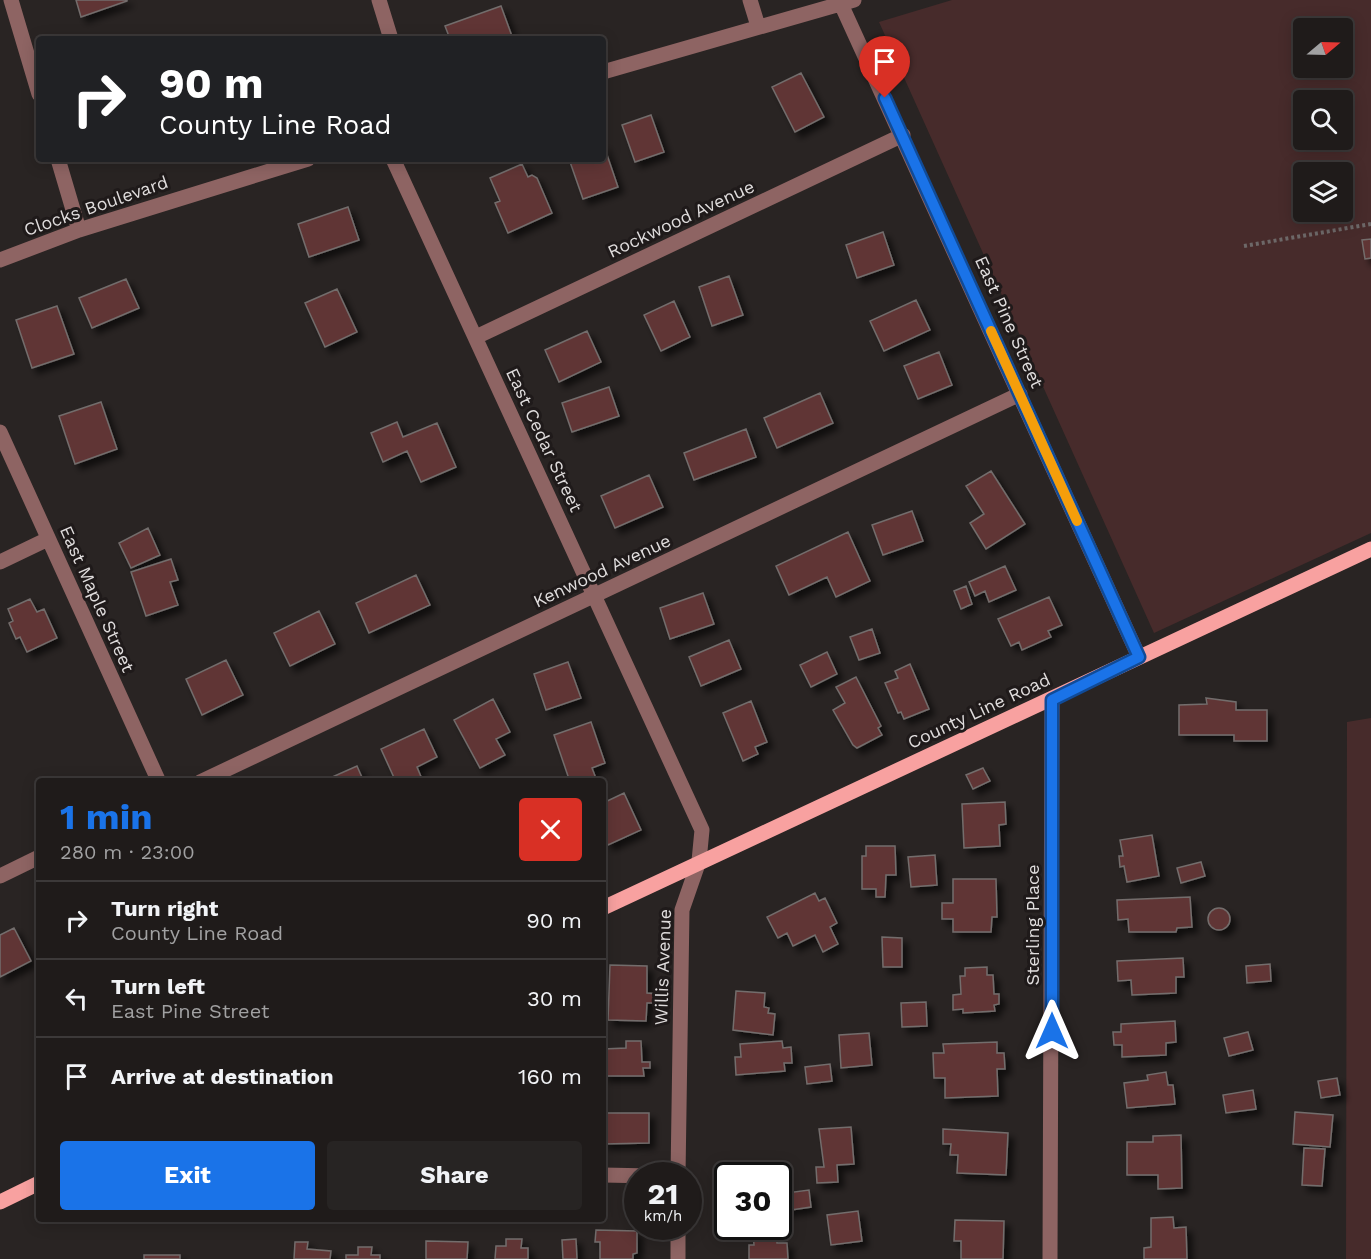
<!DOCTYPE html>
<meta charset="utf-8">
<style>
:root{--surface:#1f1b1a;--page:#272423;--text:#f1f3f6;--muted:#a1a1a2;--line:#3c3939;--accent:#1a73e8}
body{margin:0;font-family:"Work Sans",sans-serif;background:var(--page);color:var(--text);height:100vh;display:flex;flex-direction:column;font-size:22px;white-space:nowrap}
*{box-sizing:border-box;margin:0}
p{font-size:20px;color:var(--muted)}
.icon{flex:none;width:33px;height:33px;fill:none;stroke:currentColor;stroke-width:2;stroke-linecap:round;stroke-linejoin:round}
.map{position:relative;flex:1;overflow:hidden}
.drawer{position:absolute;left:36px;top:778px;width:570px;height:444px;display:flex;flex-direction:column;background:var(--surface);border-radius:6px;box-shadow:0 3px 15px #0003,0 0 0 2px var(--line)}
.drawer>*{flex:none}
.guide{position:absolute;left:36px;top:36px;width:570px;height:126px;border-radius:6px;box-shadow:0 3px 15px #0003,0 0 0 2px var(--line);background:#202124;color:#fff;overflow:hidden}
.needle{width:39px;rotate:71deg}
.tools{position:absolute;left:1293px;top:18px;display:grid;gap:12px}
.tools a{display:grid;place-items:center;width:60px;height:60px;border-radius:6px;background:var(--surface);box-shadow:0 3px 15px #0003,0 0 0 2px var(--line);font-size:30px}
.speed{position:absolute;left:624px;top:1162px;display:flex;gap:12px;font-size:30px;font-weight:700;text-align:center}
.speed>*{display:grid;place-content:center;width:78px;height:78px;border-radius:50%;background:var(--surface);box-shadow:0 3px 15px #0003,0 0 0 2px var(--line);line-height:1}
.speed small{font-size:15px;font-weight:400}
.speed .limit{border:3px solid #111;border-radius:9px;background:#fff;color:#111}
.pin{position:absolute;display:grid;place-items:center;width:51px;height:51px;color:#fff;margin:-62px -26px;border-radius:50% 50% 50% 0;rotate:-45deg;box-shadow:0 0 6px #0007}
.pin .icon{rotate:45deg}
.me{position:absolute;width:66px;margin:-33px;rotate:0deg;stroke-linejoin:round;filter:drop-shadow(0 0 4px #0008)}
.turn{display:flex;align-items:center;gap:21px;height:126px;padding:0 24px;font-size:27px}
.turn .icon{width:78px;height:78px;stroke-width:2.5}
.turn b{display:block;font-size:42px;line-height:51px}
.round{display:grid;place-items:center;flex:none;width:63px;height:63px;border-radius:6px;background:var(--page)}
.headline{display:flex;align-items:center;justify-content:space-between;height:102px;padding:0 24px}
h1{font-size:36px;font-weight:700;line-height:45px;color:var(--accent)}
.button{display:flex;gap:12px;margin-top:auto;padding:12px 24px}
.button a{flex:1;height:69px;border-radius:6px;background:var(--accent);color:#fff;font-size:24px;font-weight:700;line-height:69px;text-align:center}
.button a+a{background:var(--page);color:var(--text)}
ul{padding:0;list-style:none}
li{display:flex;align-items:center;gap:18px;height:78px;padding:0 24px;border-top:2px solid var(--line)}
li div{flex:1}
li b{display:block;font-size:22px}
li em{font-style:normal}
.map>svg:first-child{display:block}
</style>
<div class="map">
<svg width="1371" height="1259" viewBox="0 0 1371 1259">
<defs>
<filter id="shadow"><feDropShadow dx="5.5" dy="5.5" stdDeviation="3" flood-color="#0009"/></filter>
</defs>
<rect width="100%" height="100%" fill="#292423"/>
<path fill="#472b2b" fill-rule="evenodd" d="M952,0H1371V533L1154,633L879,22ZM1304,28H1342V68H1304ZM1304,100H1342V140H1304ZM1304,172H1342V212H1304Z
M1371,718V1259H1346L1347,722Z"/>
<path fill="#613636" stroke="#736d6c" stroke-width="1.5" filter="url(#shadow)" d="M76,0H127V1L81,17Z
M501,6L513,39H450L445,26Z
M801,73L824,117L795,132L772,87Z
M651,115L664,152L635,162L622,125Z
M603,143L618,187L583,199L569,159H603Z
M522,164L528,177L532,175L537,178L552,213L508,233L495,203L500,201L490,178Z
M348,207L359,240L309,257L298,224Z
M883,232L894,265L857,278L846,245Z
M1371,239V258L1365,259L1362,240Z
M729,276L743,315L712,326L699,287Z
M126,279L139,308L92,328L79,298Z
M337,289L357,332L325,347L305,303Z
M916,300L930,330L884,351L870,321Z
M674,301L690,337L661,351L644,315Z
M57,306L74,354L32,368L16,320Z
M587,331L601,362L559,382L545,350Z
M939,352L952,385L918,399L904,366Z
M609,387L619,416L572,432L562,403Z
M820,393L833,423L777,448L764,418Z
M101,402L117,449L75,464L59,416Z
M397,422L403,437L437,423L456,467L421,482L407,451L383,462L371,433Z
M746,429L756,457L694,480L684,453Z
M991,471L1025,524L986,549L970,523L984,514L966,486Z
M649,475L663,507L615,528L601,496Z
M912,511L923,541L883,555L872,525Z
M148,528L160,555L131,568L119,543Z
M848,532L870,581L836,597L827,577L789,595L776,566Z
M171,559L178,580L170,582L178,605L146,616L131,572Z
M1005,566L1016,590L989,602L985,591L975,596L969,582Z
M416,575L430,605L369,633L356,603Z
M966,586L972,604L961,609L954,591Z
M703,593L714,624L670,639L660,608Z
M1049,597L1062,625L1048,631L1051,637L1022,650L1019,642L1011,646L998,619Z
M30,599L37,612L44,609L57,638L27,652L20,637L16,639L9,623L13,621L8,609Z
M319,611L335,644L290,666L274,633Z
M872,629L880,653L859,660L850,637Z
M729,640L741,669L701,686L689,657Z
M827,652L837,674L811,687L800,665Z
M226,660L243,695L202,715L186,679Z
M568,662L581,698L546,710L534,674Z
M910,664L929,709L904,719L901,712L898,713L885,683L898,678L895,671Z
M856,677L881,726L878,728L882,735L857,748L853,745L833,710L845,703L836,687Z
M1206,698L1236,702V710H1267V741H1234V735H1179V705L1207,704Z
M493,699L510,732L496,739L505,755L480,768L454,720Z
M751,701L767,742L755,747L758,754L743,761L723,713Z
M591,722L605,763L592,768L597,781L570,782L554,735Z
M424,729L437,757L417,767L422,779L396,782L381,749Z
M357,766L364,782H321Z
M983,768L990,781L973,789L966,775Z
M624,793L641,830L608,845L603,833V803Z
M1005,802L1006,824L999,825L1000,846L964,848L962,804Z
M1152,835L1159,876L1127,882L1124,866L1120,867L1119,856H1123L1120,840Z
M866,846H895L896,875H886L885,897H876V889H862V856H866Z
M935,855L937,885L911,887L908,857Z
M1201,862L1205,876L1181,883L1177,868Z
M953,879H996L997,917H992L991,932H953V919H942V903H953Z
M815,893L819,901L825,898L837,923L830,927L838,944L823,952L815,935L793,946L787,933L778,938L767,917Z
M1190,897L1192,927L1177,928L1176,932H1129L1128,919L1118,920L1117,900Z
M1208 919a11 11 0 1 1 22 0a11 11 0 1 1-22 0Z
M14,928L31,961L0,977V935Z
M882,937L902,938V967H883Z
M1183,958L1184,977H1176V993L1132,995L1131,980L1118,981L1117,961Z
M1270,964L1271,981L1247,983L1246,966Z
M610,965L647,966V993L659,994V1003H647L646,1021L608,1020Z
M987,967V975H993L994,994H999V1004L994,1005L995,1011L963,1013V1009L953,1010V995L961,994L960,976H965V968Z
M736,991L765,993L764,1007L769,1008L768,1013L775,1014L773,1035L733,1030Z
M926,1002L927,1026L902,1027L901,1003Z
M1175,1021L1176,1042L1166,1043V1055L1122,1057V1045H1114L1113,1032H1121V1024Z
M1248,1032L1253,1050L1229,1056L1224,1038Z
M869,1033L872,1065L841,1068L839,1035Z
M626,1041H641L642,1062H650V1068H643L644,1076H603V1049L626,1048Z
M782,1041L783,1048L791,1047L792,1063H784L785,1071L736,1075L735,1057H741L740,1044Z
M997,1042V1053H1004L1005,1069H997L998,1096L945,1098V1078H934L933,1053H944L943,1044Z
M830,1064L832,1081L807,1084L805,1067Z
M1166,1072L1168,1085H1173L1175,1104L1127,1108L1124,1083L1148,1080L1147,1075Z
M1337,1078L1340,1095L1321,1098L1318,1081Z
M1253,1090L1256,1109L1226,1113L1223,1095Z
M1295,1112L1333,1115L1330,1147L1293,1144Z
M603,1113H649V1143L603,1144Z
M851,1127L854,1164L837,1165L838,1182L817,1183L816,1167H824L819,1129Z
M943,1129L1008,1133L1006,1175L957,1173L958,1155H950L951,1144H943Z
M1181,1135L1182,1188L1158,1189V1175H1127V1142H1153V1136Z
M1304,1148L1325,1149L1322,1186L1302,1185Z
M778,1187L779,1194L809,1190L811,1207L778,1212Z
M858,1211L862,1241L831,1245L827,1215Z
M1173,1217L1174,1228L1186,1227L1187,1259H1144V1248L1151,1247V1218Z
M955,1220L1004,1221L1003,1259H961V1241H954Z
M596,1230L637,1231V1253L633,1254V1259H600V1242H595Z
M776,1231L777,1243H787L788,1259H749V1245H754L753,1232Z
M506,1239H522L521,1248H528V1259H495L496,1246H506Z
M576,1239L577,1259H563L562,1240Z
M426,1241L468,1242L467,1259H426Z
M295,1242H308L307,1249L331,1251L330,1259H294Z
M358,1247H372L371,1255H380V1259H346V1255H358Z
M144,1255H180V1259H144Z"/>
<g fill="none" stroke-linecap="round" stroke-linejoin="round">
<path stroke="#6d6868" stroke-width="4" stroke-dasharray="3 3" stroke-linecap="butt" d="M1244,246L1371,224"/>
<path stroke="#8e6463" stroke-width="15" d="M11,0L39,94
M379,0L391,39
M750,0L758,26
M841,4L1139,657
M603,72L854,0
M58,159L79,230
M393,159L702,830L699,861L682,910L678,1176
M0,260L79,230L308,159
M476,337L903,135
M0,432L159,782
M0,562L48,539
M200,782L1020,394
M0,876L39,857
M603,1175L652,1176
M678,1227V1259
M1050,1259L1052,700"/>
<path stroke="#f8a1a0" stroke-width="15" d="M603,908L1371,549
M0,1202L39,1183"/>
</g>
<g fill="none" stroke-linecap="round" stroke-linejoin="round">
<defs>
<path id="route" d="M885,98L1139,657L1052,700V1031"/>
</defs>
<use href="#route" stroke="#114b97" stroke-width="15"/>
<use href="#route" stroke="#1a73e8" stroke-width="10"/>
<path stroke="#f59e0b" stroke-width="10" d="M991,331L1077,521"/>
</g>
<g text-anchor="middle" stroke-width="6" stroke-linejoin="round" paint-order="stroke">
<g font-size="18" fill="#dfdcdc" stroke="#1f1a1a">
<text transform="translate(96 206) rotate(-19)" y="6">Clocks Boulevard</text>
<text transform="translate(681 219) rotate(-25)" y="6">Rockwood Avenue</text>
<text transform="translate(1009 322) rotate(66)" y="6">East Pine Street</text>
<text transform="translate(544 440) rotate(65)" y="6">East Cedar Street</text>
<text transform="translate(602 571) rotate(-25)" y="6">Kenwood Avenue</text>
<text transform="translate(97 599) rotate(66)" y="6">East Maple Street</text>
<text transform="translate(979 711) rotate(-25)" y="6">County Line Road</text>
<text transform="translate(1033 925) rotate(-90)" y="6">Sterling Place</text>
<text transform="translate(663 967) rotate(-88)" y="6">Willis Avenue</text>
</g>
</g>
</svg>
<div class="tools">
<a><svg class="needle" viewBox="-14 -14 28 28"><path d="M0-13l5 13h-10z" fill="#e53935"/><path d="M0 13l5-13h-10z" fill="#a1a1a2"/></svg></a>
<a><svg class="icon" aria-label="search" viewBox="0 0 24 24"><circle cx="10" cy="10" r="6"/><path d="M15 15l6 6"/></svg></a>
<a><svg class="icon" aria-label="layers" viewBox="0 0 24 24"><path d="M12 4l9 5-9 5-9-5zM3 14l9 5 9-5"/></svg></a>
</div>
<div class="speed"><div>21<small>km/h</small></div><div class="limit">30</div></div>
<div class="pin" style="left:885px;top:98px;background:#d93025"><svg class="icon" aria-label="arrive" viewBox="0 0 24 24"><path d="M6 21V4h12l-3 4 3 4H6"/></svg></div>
<svg class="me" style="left:1052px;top:1031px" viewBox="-20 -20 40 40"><path d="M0-17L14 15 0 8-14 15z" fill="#1a73e8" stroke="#fff" stroke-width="4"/></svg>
<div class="guide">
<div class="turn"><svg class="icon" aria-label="right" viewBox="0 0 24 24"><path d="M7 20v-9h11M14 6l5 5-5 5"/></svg><div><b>90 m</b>County Line Road</div></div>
</div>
<section class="drawer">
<div class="headline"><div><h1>1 min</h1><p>280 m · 23:00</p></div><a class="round" style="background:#d93025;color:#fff"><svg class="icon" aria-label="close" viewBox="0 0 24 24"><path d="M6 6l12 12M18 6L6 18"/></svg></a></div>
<ul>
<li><svg class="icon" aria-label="right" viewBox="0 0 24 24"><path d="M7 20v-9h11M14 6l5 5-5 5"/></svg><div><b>Turn right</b><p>County Line Road</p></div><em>90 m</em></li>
<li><svg class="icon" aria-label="left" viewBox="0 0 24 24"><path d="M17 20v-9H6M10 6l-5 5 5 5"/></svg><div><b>Turn left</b><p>East Pine Street</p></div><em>30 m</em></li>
<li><svg class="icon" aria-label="arrive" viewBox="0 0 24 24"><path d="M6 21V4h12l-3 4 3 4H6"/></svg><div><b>Arrive at destination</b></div><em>160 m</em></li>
</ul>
<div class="button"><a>Exit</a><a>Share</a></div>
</section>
</div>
